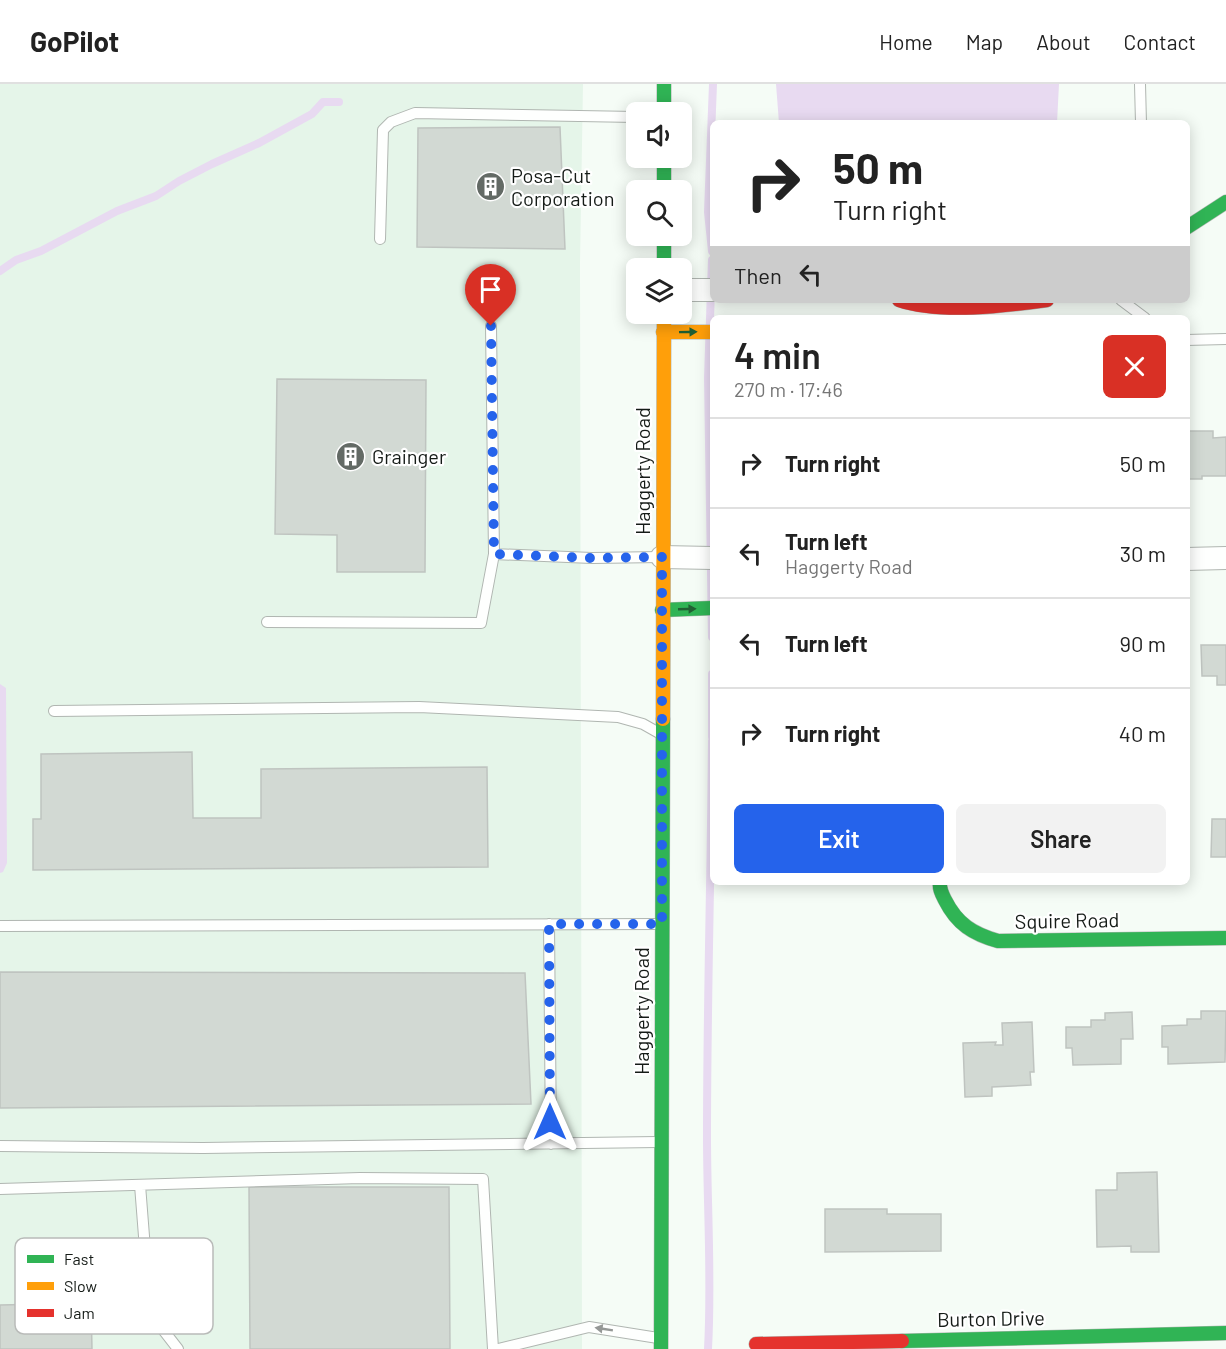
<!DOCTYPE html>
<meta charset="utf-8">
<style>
:root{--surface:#fff;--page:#f2f2f2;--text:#222;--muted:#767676;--line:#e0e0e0;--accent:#2563eb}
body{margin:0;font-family:Barlow,sans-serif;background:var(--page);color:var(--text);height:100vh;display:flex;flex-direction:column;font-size:22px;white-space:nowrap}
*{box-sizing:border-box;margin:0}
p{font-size:20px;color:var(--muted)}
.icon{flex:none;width:33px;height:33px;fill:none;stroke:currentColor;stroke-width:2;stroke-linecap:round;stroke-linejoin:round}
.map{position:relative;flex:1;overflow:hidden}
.sheet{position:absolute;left:710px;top:231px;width:480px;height:570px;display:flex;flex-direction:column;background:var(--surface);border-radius:9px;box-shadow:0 3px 15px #0003}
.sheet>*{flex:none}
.hud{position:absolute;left:710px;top:36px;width:480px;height:183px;border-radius:9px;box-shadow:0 3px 15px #0003;background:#fff;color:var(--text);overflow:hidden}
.fabs{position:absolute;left:626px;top:18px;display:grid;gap:12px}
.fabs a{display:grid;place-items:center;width:66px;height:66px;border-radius:9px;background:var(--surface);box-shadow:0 3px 15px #0003;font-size:30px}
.pin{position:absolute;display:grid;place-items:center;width:51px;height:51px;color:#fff;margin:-62px -26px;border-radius:50% 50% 50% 0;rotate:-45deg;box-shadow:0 0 6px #0007}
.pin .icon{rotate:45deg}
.me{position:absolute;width:66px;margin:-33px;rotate:0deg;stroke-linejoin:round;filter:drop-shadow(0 0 4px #0008)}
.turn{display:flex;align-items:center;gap:21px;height:126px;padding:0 24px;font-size:27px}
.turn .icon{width:78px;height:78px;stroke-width:2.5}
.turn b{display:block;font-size:42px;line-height:51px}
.then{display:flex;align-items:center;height:57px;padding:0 24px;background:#0003;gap:12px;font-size:22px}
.round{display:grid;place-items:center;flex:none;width:63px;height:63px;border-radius:9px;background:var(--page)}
.summary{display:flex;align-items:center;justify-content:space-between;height:102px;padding:0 24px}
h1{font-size:36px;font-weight:600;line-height:45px}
.button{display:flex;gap:12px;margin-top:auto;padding:12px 24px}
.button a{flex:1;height:69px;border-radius:9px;background:var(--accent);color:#fff;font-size:24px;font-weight:600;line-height:69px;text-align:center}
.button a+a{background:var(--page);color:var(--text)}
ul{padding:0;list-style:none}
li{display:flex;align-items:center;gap:18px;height:90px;padding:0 24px;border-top:2px solid var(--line)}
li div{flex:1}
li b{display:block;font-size:22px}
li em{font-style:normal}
header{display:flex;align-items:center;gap:36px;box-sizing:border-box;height:84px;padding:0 30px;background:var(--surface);border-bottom:2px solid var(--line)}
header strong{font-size:28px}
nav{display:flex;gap:33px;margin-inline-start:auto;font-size:21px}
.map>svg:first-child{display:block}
</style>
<header>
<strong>GoPilot</strong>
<nav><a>Home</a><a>Map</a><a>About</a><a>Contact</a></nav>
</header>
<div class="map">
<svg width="1226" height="1265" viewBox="0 0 1226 1265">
<rect width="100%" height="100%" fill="#f5fcf6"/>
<path fill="#e5f5e9" d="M0,0H583L580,180L582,1265H0Z"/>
<path fill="#e8daf1" d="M776,0H1059L1057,39H779Z
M0,600L6,604L7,779L3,788L0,789Z"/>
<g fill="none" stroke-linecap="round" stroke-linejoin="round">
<path stroke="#e8daf1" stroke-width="8" d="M712,167L708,128L713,0
M712,176L708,294L712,553
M0,187L16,176L41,167L117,127L156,112L179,97L212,80L259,59L312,30L323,18H339
M712,590V653
M708,1265C712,1194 707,1123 707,1052C707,920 711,789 712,657"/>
</g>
<path fill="#d2d9d3" stroke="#bfc4c0" stroke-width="1.5" d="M560,43L565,165L417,163L418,44Z
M277,295L426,296L425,488H337V451L275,450Z
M1186,347H1213V354L1226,353V392H1202V395H1189V402H1186Z
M1201,561H1226V601H1217V592H1202Z
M192,668L193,734H261V685L487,683L488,783L33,786V735H41V670Z
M1212,735H1226V773H1211Z
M0,888L525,889L531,1020L0,1024Z
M1201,927H1226L1225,978L1168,980V963H1162V942L1187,941V935H1201Z
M1132,928L1133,955H1121V980L1073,981L1072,964H1066V943H1091V936H1105V929Z
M1032,938L1034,988H1030L1031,1001L992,1003V1012L965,1013L963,959L996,958L995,961H1003L1002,939Z
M1157,1088L1159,1168H1131V1162L1097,1163L1096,1106H1117V1089Z
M249,1103H449L450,1265H250Z
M825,1125H887V1130H941V1167L825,1168Z
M91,1219L92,1265H0V1221Z"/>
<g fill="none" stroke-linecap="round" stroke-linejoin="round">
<defs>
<path id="lane" d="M1140,0L1141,39
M380,155L383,46L391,38L415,29L636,33
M1121,216L1145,234
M491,242L494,470L592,474L662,473
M1186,256L1226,255
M267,538L481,539L494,470
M54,627L419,623L618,633L643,640L659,649
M549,840L551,1060
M0,842L660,840
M0,1062L203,1064L658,1058
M140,1101L150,1229L178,1265
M0,1105L360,1094L483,1095L493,1265
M498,1265L589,1243L658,1254"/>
<path id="street" d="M681,206H712
M662,473L712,474
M1186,475L1226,474"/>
<path id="fast" d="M664,0V28
M664,74V106
M1186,144L1226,118
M664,152V184
M662,526L712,524
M940,798C939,805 942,810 945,816C957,840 973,850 998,857L1226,854
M902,1257L1226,1249
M661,1265L663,635"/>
<path id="slow" d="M663,248H712
M663,635L664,230"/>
<path id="jam" d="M899,216C941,230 1004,222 1047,216
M756,1260L902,1257"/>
</defs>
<use href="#lane" stroke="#b0b6b1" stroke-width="12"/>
<use href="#street" stroke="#b0b6b1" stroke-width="24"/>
<use href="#fast" stroke="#b0b6b1" stroke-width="15"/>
<use href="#slow" stroke="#b0b6b1" stroke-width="15"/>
<use href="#jam" stroke="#b0b6b1" stroke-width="15"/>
<use href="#lane" stroke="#fefffe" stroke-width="10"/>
<use href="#street" stroke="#fefffe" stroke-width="22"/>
<use href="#fast" stroke="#30b455" stroke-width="14"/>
<use href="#slow" stroke="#ff9f0a" stroke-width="14"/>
<use href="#jam" stroke="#e5322d" stroke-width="14"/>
</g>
<defs><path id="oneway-solid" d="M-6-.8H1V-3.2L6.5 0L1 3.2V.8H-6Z" transform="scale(1.5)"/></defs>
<g fill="#216033">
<use href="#oneway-solid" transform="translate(688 248) rotate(-1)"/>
<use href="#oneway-solid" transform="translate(687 525) rotate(-2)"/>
</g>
<use fill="#959896" href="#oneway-solid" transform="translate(604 1245) rotate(-171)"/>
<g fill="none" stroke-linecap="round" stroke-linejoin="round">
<path stroke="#2563eb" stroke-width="10" stroke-dasharray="0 18" d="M491,242L494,470L592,474L662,473V840H549L550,1038"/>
</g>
<defs>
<symbol id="building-disc" viewBox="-11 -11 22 22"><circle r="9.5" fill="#636a65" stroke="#fff"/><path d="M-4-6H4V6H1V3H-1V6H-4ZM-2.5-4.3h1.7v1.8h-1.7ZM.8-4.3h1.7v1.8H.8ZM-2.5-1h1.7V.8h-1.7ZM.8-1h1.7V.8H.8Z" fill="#fff"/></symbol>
</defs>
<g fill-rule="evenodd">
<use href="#building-disc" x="474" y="86" width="33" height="33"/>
<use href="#building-disc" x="334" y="356" width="33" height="33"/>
</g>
<g text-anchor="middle" stroke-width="4.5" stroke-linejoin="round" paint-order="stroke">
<g font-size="20" fill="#151b17" stroke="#fff" text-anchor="start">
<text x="511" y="99">Posa-Cut<tspan x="511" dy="23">Corporation</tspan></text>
<text x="372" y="380">Grainger</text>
</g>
<g font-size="20" fill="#151b17" stroke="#fff">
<text transform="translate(643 387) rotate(-90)" y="7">Haggerty Road</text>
<text transform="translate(1067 837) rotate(-1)" y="7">Squire Road</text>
<text transform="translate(642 927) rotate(-90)" y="7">Haggerty Road</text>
<text transform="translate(991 1235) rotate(-1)" y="7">Burton Drive</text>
</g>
</g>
<rect x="15" y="1154" width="198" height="96" rx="9" fill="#fff" stroke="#b9bbb9" stroke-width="1.5"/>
<rect x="27" y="1171" width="27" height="8" fill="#30b455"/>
<rect x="27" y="1198" width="27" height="8" fill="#ff9f0a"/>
<rect x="27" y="1225" width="27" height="8" fill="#e5322d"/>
<g font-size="16" fill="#151b17">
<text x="64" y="1181">Fast</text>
<text x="64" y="1208">Slow</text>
<text x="64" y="1235">Jam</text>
</g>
</svg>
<div class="fabs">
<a><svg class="icon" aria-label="sound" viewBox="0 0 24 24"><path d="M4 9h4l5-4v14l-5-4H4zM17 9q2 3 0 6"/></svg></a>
<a><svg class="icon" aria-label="search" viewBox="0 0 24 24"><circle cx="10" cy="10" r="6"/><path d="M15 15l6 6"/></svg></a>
<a><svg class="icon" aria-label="layers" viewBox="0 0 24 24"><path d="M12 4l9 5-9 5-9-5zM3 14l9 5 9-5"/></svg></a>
</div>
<div class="pin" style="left:491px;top:242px;background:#d93025"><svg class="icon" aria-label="arrive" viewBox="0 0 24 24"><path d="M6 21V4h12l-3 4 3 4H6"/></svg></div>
<svg class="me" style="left:550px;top:1038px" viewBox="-20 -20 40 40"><path d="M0-17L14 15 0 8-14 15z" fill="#2563eb" stroke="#fff" stroke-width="4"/></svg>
<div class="hud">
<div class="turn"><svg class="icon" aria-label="right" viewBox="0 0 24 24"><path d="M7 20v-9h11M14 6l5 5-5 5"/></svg><div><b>50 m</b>Turn right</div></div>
<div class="then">Then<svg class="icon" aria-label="left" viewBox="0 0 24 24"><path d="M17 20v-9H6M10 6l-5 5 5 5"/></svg></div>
</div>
<section class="sheet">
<div class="summary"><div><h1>4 min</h1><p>270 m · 17:46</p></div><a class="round" style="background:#d93025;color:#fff"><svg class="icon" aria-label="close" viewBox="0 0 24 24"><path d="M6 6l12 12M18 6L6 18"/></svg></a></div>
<ul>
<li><svg class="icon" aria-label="right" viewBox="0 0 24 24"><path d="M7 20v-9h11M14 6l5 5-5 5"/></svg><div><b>Turn right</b></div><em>50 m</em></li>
<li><svg class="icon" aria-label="left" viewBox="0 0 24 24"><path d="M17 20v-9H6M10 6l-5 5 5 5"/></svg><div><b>Turn left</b><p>Haggerty Road</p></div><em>30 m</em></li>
<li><svg class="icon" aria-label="left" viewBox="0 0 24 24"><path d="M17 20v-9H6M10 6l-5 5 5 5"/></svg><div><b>Turn left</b></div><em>90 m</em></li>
<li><svg class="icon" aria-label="right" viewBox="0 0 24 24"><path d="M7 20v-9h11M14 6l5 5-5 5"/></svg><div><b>Turn right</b></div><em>40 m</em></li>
</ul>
<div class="button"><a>Exit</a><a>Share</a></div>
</section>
</div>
